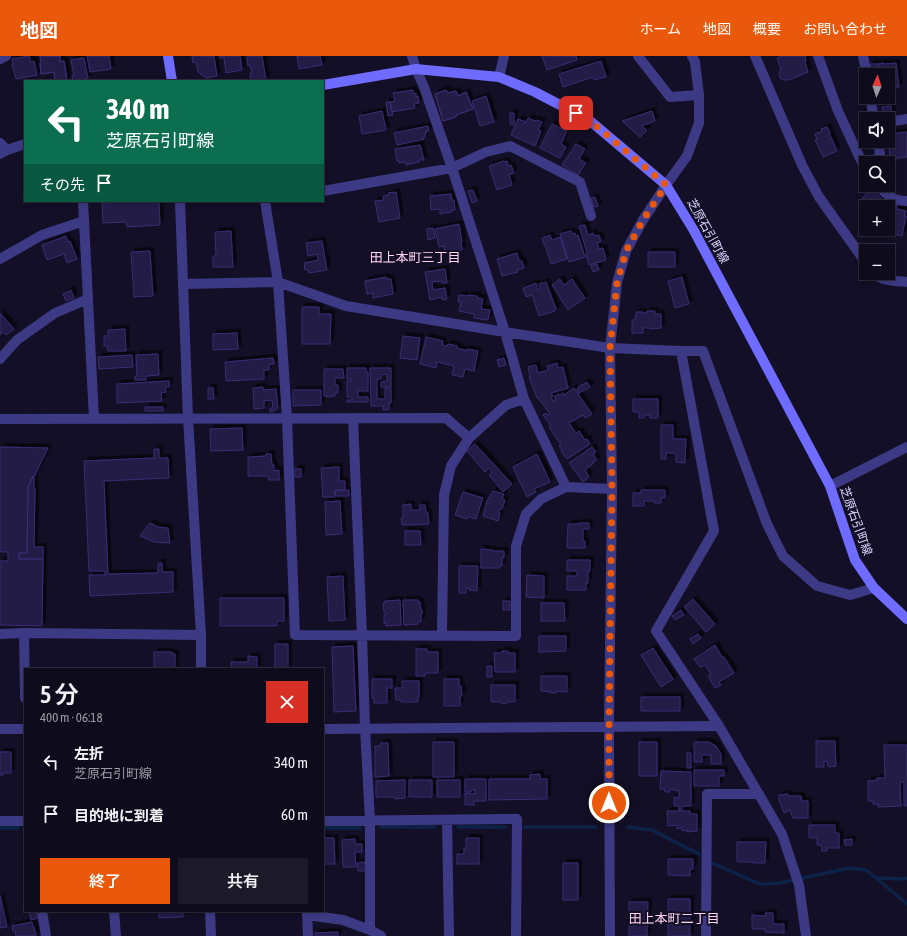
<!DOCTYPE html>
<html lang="ja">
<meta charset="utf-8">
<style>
:root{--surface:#0e0b1c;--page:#1c1929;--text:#f1f3f6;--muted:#9b9ba3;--line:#2e2b3b;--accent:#ea580c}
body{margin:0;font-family:"Asap Condensed","Noto Sans JP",sans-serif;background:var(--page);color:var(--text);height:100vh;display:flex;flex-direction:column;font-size:15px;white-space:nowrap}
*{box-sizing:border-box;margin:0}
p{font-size:13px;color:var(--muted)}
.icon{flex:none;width:22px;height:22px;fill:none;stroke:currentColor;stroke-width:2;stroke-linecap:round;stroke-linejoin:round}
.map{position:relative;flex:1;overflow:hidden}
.panel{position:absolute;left:24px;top:612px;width:300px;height:244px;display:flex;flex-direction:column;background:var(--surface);border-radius:0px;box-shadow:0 2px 6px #0003,0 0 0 1px var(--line)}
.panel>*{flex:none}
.banner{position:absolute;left:24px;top:24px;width:300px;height:122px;border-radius:0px;box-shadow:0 2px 6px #0003,0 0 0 1px var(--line);background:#0b6e4f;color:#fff;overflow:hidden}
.needle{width:26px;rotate:3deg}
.controls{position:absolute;left:859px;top:12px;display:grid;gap:8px}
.controls a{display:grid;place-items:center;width:36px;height:36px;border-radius:0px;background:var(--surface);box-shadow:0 2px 6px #0003,0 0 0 1px var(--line);font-size:20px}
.pin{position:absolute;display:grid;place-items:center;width:34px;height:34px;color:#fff;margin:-17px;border-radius:8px;box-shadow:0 2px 6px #0006}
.me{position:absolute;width:44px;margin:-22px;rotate:0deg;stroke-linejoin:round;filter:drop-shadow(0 0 3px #0008)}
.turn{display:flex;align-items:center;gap:14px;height:84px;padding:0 16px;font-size:18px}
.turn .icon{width:52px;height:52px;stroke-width:2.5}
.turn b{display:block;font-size:28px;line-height:34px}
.then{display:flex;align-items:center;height:38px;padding:0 16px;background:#0003;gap:8px;font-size:15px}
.round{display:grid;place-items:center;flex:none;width:42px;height:42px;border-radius:0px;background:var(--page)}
.overview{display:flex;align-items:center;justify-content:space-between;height:68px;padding:0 16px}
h1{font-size:24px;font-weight:600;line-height:30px}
.primary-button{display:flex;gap:8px;margin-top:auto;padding:8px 16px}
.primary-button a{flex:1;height:46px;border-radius:0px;background:var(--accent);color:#fff;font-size:16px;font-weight:600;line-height:46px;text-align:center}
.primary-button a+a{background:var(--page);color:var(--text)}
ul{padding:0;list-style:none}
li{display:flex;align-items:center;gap:12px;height:52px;padding:0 16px}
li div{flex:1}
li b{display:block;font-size:15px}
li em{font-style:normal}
header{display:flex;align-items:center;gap:24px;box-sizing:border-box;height:56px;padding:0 20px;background:var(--accent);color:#fff}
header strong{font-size:19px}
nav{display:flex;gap:22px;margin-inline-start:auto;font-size:14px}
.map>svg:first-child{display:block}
</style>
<header>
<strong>地図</strong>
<nav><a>ホーム</a><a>地図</a><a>概要</a><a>お問い合わせ</a></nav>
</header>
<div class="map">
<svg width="907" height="880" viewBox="0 0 907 880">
<defs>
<filter id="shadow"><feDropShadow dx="3.5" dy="-3.5" stdDeviation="0" flood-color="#0009"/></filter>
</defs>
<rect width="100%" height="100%" fill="#130f26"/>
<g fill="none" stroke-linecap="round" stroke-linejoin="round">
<path stroke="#0c2248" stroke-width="3.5" d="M381,771H435
M458,771H505
M524,771H596
M628,771L652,774L699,798
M0,772H18
M323,772H360
M712,807L760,828L780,827L849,812L866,814L876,822L907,848
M878,822L903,823L907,822"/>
</g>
<path fill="#241b47" stroke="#3b2d73" filter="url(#shadow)" d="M29,0L31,6L34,5L37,19L16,23L12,8L13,7L12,3Z
M40,0H60V6L64,5L67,25H55L54,16L41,18L40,7L41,6Z
M40,0H60V6L64,5L67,25H55L54,16L41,18L40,7L41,6Z
M87,0H109L111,13L90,16Z
M192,0H214L217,20L206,22L198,16L196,6L193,7Z
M219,0H240L242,14L226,17L224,2H220Z
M249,0H262L266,24L251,25L250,17H252L250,9L248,10L247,1Z
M297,0H320L322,9L299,13Z
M542,0H576L577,4L547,14Z
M782,0H805L806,5L805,6L808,16L789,24H783L780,22L779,18L781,13L777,2Z
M84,2L88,22L84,23V25H73L72,20H74L71,4Z
M601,5L606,21L594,24L593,21L563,31L559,18Z
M884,7V8L896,7L899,31L888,32V19H879L878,8Z
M870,8H878L879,14H871Z
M413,34V38L416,37V41L418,40L419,47L414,48L415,52L392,56L390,46L395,45L393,37Z
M446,34L448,37L456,35L458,40L466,36L473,53L456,59V61L443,65L435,38Z
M446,34L448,37L456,35L458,40L466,36L473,53L456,59V61L443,65L435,38Z
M486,40L494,66L480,70L472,45Z
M386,46H390L393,59L388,60Z
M891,50L892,58H883L882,51Z
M382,55L386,74L362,78L359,60Z
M652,55L655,65L641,70L647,74L640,81L622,65Z
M867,55L869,63H866V65L862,66L860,57Z
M510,57H514V69L510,68Z
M528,62L535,65L536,64L542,66L538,74L541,75L535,90L511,79L518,63L526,66Z
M552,68L567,75L561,88L566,91L560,102L540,92Z
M428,70L429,75H426V78H425V81H423L424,83L397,89L394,77Z
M827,71L830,77H829L837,95L823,101L815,84L817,83L815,78L822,75L821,73Z
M907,76V101L890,103L888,78Z
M576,88L585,93L579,103L586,107L578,119L562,109Z
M420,89L424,104H418L419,106L406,109L405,106L399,107V104L397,105L395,93Z
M504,105L505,106L507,105L508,110L511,109L514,117L509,119L512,129L497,134L489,110Z
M871,133L885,146L881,151H866V154L858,147Z
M473,134L477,145L472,147L468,135Z
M396,136L400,162L379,166L375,145L384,144L383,140L389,139L388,137Z
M451,138L452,145L454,144L455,154H452V156L440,158V153L431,154L430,140Z
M595,141L598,150L594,151L591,142Z
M136,145H159L160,169L127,171L126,166L103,167L102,147L136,146Z
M889,148L897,149V153L906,155L904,160H906L902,180L892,178V175L885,173H888V152Z
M459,168L462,186H461L462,194L445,197L444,190L439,191L435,173Z
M585,169L588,179L593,177L594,180L599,179L601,186L597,187L599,193L603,192L606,204L589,209L586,198L587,197L579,170Z
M433,172L435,182L428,184L427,173Z
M231,175L233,211H213V200H216L215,176Z
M571,175L572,178L575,177L576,180L578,179L585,201L569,206L560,178Z
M550,179L552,184L560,181L567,203L551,208L545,189H544L542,182Z
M66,180L68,186L70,185L77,203L67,207L64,198L47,204L42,189Z
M322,185L327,214L309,217L308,214H305L304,207L318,204L317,198L308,200L306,187Z
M150,195L153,240L134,241L131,196Z
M648,196H675V211H648Z
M517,197L519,205H522L524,212L517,214L518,216L502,220L497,203Z
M597,208L599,214L593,216L591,210Z
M445,213L447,227H442L441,225L432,226L433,234L445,232L447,243L442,244V241L430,244L425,216Z
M386,221L387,223H391L393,238L373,242V237L367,238L365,225Z
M682,221L689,248L675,252L668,225Z
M560,223L564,229L572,223L585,242L568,254L552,229Z
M546,226L556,253H555V255L539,260L532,239L526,241L523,232L536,227L538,234L540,233L539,228Z
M71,234L74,242L66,245L63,238Z
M459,239L462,240V239L468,240V239L477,240V242L483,243L481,253L490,254L488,264L474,262V258L459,255L461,246H458Z
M302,251H319V258H331L330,288H302Z
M647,255H655V258H661V272L650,273V272H643V277H632V264H635L636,256H643V257H647Z
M0,257L14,273L6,279L3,276L0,279Z
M125,273L126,295H108L107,290H104V280H108V274Z
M237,277L238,293L213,294V278Z
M403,280L420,282L417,304L400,302Z
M426,281L443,285L442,289L447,290L448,288L457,290V292L467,295V293L478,295L474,315L465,313L463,321L452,319L454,310L437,306L436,312L420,308Z
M158,298L159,319L146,320V324H135V320H137L136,299Z
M132,299L133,311L99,313L98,301Z
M273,302L274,308L269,309V314H264V323L226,325L225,306Z
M504,302L506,309L499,311L497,304Z
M557,307L558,312L563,311L568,332L551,337L553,340L551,341L553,345L556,343L554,341L559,338L560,339L563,337L564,339L574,332L592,358L585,362L583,359L569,367L576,377L579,375L585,384L587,383L590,388L567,403L561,395L562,394L559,390L561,389L549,371L551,370L543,359L546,357L548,359L550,358L538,342H537L529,321L530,320L528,311L536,309L538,317L548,314L547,310Z
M347,312H366V315L368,316V335H358V341H368V346H347V344H352V341H347V325H351V323H347Z
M370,312H391V331H381V326L387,325V318L381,319V323H377V343H385V332H391V347H389V354H383L384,350H371Z
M324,313H343L344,322H335V329H338V337H335V340H331V341L324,340Z
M169,325V331H165L166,336L161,337L162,345L117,347V328Z
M587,326L590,331L579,337L577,333L579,332L578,331Z
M263,331V334L276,333L278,352L274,355L270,356V352H273L272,344L264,345V352L254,353L253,332Z
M208,332H213L214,343H208Z
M293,334H321V349L293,350Z
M633,343H658V362H650V359H644V362H639V356H633Z
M145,351H163V355H145Z
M661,369H673V383H686L685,407L676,406V397H666V403H661Z
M242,372L243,394L211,395L210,373Z
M475,388L512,428L503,436L489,419L492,416L489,412L485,416L467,395Z
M0,391L48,392L34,421L33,420L28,431L27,497H19V503H43L42,570L0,569V505H8V496H0Z
M592,391L596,396L593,398L597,404L593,406L594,407L585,414L589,421L583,426L569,407Z
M154,393H159V402H168L169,422L104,425L108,518L158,517V507H162V516H173V536L90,540L89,519H105V515H89L84,405L154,402Z
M266,398H271L272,409H274V415L279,414V424H269L268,420H248V401L266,400Z
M537,398L550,426L534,433L536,436L527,441L513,411Z
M339,411V425H345V434H334L335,441H323L321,412Z
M295,413H301V421H295Z
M33,420L34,421V433H35L34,491H43V503H19V497H27L28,431Z
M349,434V440H336L335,435Z
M641,434H665V442H661V447H654V445H644V450H633V437H641Z
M493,435L504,438L502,443L505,444L502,453H500L498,457H500L498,465L483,460L487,445Z
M463,436L483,442L476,463L468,461L467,463L455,459Z
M340,445L342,478L326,479L325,446Z
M411,448V454H420L419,449H425L426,457H428L429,468L402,469L401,462L403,461V449Z
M150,467L158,471L168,472L170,487L154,486L140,480Z
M579,467H589V473H583V485H585V492H567L568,468H579Z
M405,475H420L421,489H405Z
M481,493L493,494V495H504V502H502V510H499V512H481Z
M567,504H590V515H588V527H586V534H567V520H577V515H567Z
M459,510H478L477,535L469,534V532H466V537H459Z
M527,519L544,520V542L526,541Z
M343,520L345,564L329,565L327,521Z
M220,542H284V565H277V570H220Z
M693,543L715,568L706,576L684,551Z
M400,544L401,569L386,570V567L384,568V559H386V556H384L383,547H385V545Z
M403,544H418V546H420L421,555L422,554V558L421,559V566H418V568L404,569Z
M503,545H510V554H503Z
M541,547H564L565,565H541Z
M681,554L684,559L675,564L672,560Z
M698,578L701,582L693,588L690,583Z
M539,580H566V595L539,596Z
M275,588H288V613H275Z
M715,589L722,601H724L734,617L719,626L721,629L715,632L708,620L711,618L705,609L700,611L694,603Z
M353,590L356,655L334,656L332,591Z
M653,592L673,623L661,631L641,599Z
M416,593H427V596H438V617H425V620H416Z
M502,595H508V597H515V616H495L494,597H502Z
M154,596H172V598H175V613H154Z
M248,600L257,601V613H231V606H248Z
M487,610H492V621H487Z
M541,620H567V636L556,635V637H551V636L541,635Z
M372,623H392V632H387V647H374V642H372Z
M444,623H459V630H461L462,640H460V650H444Z
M402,625H419V641H418V646H401V644H396L395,632H402Z
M491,629H515V646H506V648L501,647V646H491Z
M641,641H680V655H641Z
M816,685H835L836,710L828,711L827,705H824V711H816Z
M433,686H454V721H433Z
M639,686H657V720H639Z
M694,686H709L716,690L721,698V708H711V699H702V706H694Z
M380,687H388L389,720L375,721V690H380Z
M884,689H907V750H904V726H900L901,750L878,751V748H873V745H868V725L877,724V722H885Z
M0,696H11V717H3V719H0Z
M687,697H691V712H687Z
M694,714H724V720H719V730H694Z
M661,715L691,716V750H682V754H679V750H674V741L679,742V735L670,733V736H665V733H660Z
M540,718V723H547V743L489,744V723H530V719Z
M465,723H486V745H474V749H465V737L475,738V734H471V736H465Z
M405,724V742L395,743L394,741H376V725Z
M409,724H432V741H409Z
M437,724H460V741H437Z
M788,738V740H801L802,745H808V762H793L790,754L784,757L779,744V739Z
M667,755H690V758H697V775L687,776V774L682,775V772L677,773V769L668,770Z
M809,769H835V777H839V792H827V795H822L821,789H817V782H809Z
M323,782H334L335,808H323Z
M466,782H479V808H457V798H464V792H466Z
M355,783V788H362V796H355L356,811H343L342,784Z
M852,783V789H845L844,784Z
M737,786H766L765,807H753L754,806H737Z
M668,803H693V813H690V820L668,819Z
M365,806L366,815H358L357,807Z
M563,807H578V844H563Z
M0,840L7,871L0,872Z
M668,843H690V880H668Z
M629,846H648L647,880H629Z
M29,855H36L38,862L31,864Z
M159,855H183V861L159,862Z
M765,857H773V868H784V877L765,876V873H752V859L766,860Z
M32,866L33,871H34L36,880H16L15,875H13L12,870Z
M338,876V880H315V877Z"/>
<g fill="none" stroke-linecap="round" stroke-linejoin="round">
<path stroke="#3d3a85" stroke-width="10" d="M412,0L416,13L424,31L452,112L505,276L524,343L566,431
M638,0L670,41L699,39
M755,0L802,109L819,141L866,207
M818,0L838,55L866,115
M863,0L867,19
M0,3L6,0
M499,21L504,0
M870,41L874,63
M888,66L907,63
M0,87L7,94
M874,107L880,98L878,85
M877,129C886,139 893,145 907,145
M323,135L452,112L486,96L510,90L580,126L591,160
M83,145L94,363
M266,145H265L278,226L287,362L295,579L516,580V490L526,458L541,443L566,431L612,433
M0,203L42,179L84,165
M873,217C880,225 897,225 907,226
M183,228L278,226L346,250L505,276L610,292L681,295H703L767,468L783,500L817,530L850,539L874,532
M681,295L714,475L656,575L719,670L782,778L799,829L806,880
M0,303L17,284L55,257L88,243
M353,362L362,579L365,672L370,764V874
M0,363L446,362L469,382
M24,577L25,642
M0,578L24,577L201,579
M442,579L444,439L451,410L469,382L506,349L524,343
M447,764L449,880
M0,765H25
M323,765L517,763L516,880
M42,855L46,880
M114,855L116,880
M307,855L308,880
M307,859L343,864L370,874L381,880
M706,880L707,738H759"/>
<path stroke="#3d3a85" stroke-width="10" d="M0,98L7,94L25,88
M180,145L188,362L201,579V613
M830,430L907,391
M0,673H25
M323,673L719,670
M210,855L211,880
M610,880L609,671L612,433L610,292L617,227L626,195L643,164L666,129L687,100L699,67V39L695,6L692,0"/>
<path stroke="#6f6bff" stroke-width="10" d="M168,0L172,25
M323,29L416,13L499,21L535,36L589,64L666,129L693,173L830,430L855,504L874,532L907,563"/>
</g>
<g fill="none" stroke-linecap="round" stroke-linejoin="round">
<path stroke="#ea580c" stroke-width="7" stroke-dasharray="0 12.6" d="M576,57L589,64L666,129L643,164L626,195L617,227L610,292L612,433L609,671V747"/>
</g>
<g text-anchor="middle" stroke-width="4" stroke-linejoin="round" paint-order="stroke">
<g font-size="12" fill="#d9d4ff" stroke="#130f26">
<text transform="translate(708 175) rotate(61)" y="4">芝原石引町線</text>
<text transform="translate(856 465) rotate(70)" y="4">芝原石引町線</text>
</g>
<g font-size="13" fill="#ffd6f0" stroke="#130f26">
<text x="415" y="206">田上本町三丁目</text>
<text x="674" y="867">田上本町二丁目</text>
</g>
</g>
</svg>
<div class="controls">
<a><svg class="needle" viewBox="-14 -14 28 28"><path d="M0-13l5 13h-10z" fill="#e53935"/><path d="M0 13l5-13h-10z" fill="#9b9ba3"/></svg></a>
<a><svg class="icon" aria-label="sound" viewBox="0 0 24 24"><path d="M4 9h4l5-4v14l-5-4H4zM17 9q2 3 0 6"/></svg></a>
<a><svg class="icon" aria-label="search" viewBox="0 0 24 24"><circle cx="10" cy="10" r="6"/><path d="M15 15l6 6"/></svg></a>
<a>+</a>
<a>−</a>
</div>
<div class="pin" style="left:576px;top:57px;background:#d93025"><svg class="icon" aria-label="arrive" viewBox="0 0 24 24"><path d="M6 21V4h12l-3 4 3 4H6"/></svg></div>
<svg class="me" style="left:609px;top:747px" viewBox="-20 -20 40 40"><circle r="17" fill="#ea580c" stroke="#fff" stroke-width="3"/><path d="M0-11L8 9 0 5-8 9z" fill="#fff"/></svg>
<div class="banner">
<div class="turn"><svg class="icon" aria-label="left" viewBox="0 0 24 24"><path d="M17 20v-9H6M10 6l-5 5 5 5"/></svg><div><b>340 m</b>芝原石引町線</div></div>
<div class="then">その先<svg class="icon" aria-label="arrive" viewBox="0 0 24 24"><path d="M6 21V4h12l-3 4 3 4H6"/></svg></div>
</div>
<section class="panel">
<div class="overview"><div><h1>5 分</h1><p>400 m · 06:18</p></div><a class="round" style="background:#d93025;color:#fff"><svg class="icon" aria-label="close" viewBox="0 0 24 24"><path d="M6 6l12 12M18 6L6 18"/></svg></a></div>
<ul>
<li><svg class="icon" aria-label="left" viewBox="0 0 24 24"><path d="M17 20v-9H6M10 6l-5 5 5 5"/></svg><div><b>左折</b><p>芝原石引町線</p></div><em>340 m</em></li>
<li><svg class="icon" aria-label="arrive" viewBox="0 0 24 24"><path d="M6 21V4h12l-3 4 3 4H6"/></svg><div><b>目的地に到着</b></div><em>60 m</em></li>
</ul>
<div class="primary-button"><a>終了</a><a>共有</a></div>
</section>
</div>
